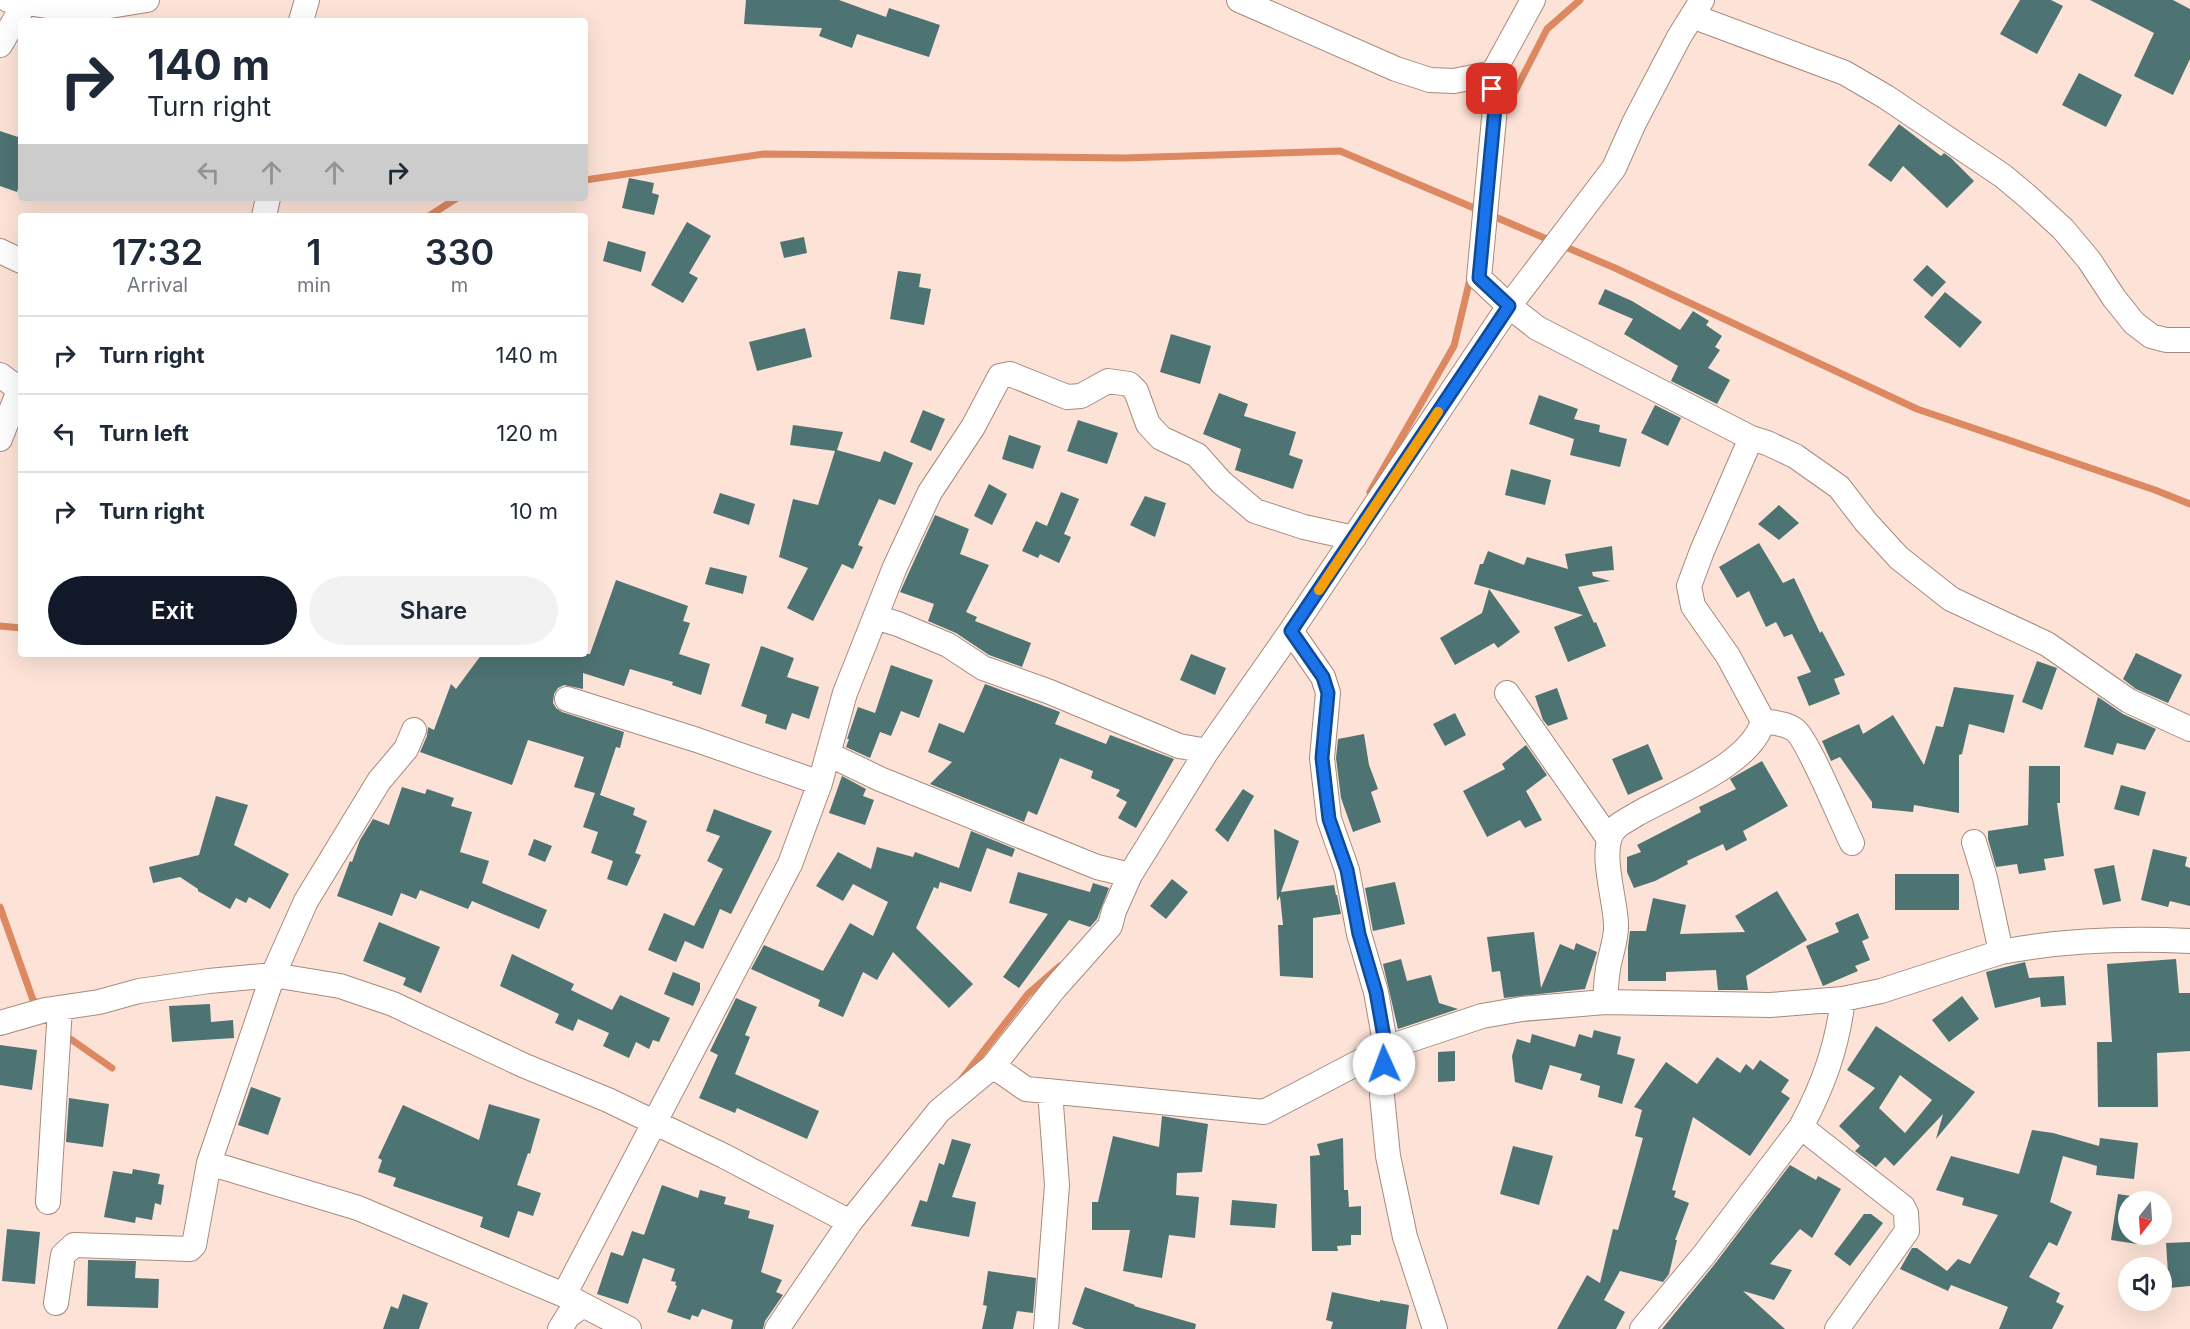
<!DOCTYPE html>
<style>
:root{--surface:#fff;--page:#f2f2f3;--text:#1f2937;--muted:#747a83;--line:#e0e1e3;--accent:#111827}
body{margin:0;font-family:Inter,sans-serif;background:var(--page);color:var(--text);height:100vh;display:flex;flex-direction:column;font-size:22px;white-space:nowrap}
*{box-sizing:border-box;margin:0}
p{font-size:20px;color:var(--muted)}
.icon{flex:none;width:33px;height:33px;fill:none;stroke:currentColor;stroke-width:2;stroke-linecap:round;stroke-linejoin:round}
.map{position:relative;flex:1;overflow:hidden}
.panel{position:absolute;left:18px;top:213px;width:570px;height:444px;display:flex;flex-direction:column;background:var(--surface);border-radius:6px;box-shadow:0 6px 24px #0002}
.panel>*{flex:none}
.top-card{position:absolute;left:18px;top:18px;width:570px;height:183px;border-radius:6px;box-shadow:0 6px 24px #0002;background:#fff;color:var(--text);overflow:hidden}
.needle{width:39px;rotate:197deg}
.buttons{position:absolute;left:2118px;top:1191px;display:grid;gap:12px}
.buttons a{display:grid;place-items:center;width:54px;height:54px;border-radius:50%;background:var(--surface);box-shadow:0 6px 24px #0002;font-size:30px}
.pin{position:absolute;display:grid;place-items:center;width:51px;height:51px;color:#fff;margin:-26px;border-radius:12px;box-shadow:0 3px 9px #0006}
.me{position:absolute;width:66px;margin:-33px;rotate:358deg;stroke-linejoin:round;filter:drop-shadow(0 0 4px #0008)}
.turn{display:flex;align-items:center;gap:21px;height:126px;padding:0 30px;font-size:27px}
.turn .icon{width:78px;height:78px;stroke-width:2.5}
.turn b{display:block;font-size:42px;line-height:51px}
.lanes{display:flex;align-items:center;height:57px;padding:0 30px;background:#0003;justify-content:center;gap:30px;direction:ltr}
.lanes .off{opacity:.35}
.eta{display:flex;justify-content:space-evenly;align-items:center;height:102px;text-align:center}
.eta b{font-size:36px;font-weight:600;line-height:42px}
.button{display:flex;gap:12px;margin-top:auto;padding:12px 30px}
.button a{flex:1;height:69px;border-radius:36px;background:var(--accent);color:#fff;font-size:24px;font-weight:600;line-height:69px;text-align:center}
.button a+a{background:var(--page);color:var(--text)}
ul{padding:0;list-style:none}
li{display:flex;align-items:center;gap:18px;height:78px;padding:0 30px;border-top:2px solid var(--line)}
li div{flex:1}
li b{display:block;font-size:22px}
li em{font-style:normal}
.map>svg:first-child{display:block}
</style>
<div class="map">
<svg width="2190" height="1329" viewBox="0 0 2190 1329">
<rect width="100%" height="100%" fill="#fde3d7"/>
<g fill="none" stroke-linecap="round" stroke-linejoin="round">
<path stroke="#dc8861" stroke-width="7" d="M1502,109H1506L1547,29L1580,0
M585,180L764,154L1124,158L1340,151L1615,268L1917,409L2155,490L2190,504
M429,216L457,198
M1370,492L1454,346L1471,275
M0,626L21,628
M0,907L33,1000L41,1006
M62,1033L112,1068
M961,1080L1028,994L1060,966"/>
</g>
<path fill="#4e7373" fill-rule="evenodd" d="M746,0H839L886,17L889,8L940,25L929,57L857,34L852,48L819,36L822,28L744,24Z
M2020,0H2051L2063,6L2037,54L2000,34Z
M2090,0H2173L2190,9V59L2173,95L2134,76L2154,33Z
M2079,73L2122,95L2106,127L2062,105Z
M1899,124L1941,156L1944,153L1951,158L1974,181L1947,208L1903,166L1891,182L1868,165Z
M0,131L21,138V180L17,192L0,186Z
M629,178L654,183L652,193L659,195L654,215L622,208Z
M687,222L711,236L689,273L698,278L683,303L651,285Z
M804,237L807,253L784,258L780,242Z
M608,241L646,252L641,272L603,261Z
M1927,265L1946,282L1932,297L1913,280Z
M898,271L921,274L919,287L931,289L924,325L890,319Z
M1605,289L1632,301L1680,330L1693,311L1709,321L1706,325L1722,336L1715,347L1720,350L1708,368L1730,380L1717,404L1671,381L1678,366L1624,334L1633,319L1598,304Z
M1945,292L1982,322L1960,348L1924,317Z
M805,328L812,357L757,371L749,342Z
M1171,334L1211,346L1200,384L1160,372Z
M1219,393L1248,404L1244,416L1296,432L1289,455L1303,460L1293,489L1235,470L1241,449L1203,434Z
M1539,395L1578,409L1574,419L1600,425L1599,432L1627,439L1620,467L1570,455L1574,439L1529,424Z
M1655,405L1681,418L1668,446L1641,433Z
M923,410L945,419L931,451L910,442Z
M1078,420L1118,433L1107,464L1067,451Z
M793,425L843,432L837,450L880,462L884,451L913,463L895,505L879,499L858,545L863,547L853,569L842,564L813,621L787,608L808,568L779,557L793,499L818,505L835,451L790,445Z
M1009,435L1041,446L1033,469L1002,459Z
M1511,469L1551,480L1545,505L1505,495Z
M989,484L1007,494L992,525L974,516Z
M1061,492L1079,499L1064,534L1071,537L1059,563L1040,554L1038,558L1022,551L1036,521L1047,526Z
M720,493L755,504L749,525L713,513Z
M1145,496L1166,503L1155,537L1130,525Z
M1779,505L1799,523L1779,540L1758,524Z
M935,515L969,529L960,554L989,565L966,612L977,617L975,621L1031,643L1022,667L989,655L956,633L928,621L934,604L900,592Z
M1759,543L1783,583L1794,578L1820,633L1822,631L1845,675L1834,679L1840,694L1809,706L1797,677L1811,672L1792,634L1784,637L1776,622L1766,627L1749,591L1737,598L1719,567Z
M1612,546L1614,570L1592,572L1593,576L1610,581L1578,587L1594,623L1596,622L1606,646L1568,662L1554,627L1583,615L1474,584L1480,564H1483L1488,551L1524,565L1527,557L1568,569L1565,554Z
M710,567L747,576L743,594L705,584Z
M616,580L688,606L683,621L690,623L679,654L710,664L701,695L672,685L673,682L630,669L624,686L583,673V689L564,685L558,688L554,694L553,703L556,708L562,712L624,732L620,748L616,747L600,795L635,808L633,815L647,821L635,853L641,855L627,886L607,879L613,861L591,853L598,832L583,827L595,793L574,787L584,757L528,740L512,785L420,752L427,736L428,727L434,730L451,684L456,689L482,654H590Z
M1489,589L1520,632L1498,648L1494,643L1455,665L1440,638L1482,613Z
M761,646L794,658L787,677L819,687L809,719L792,713L786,730L765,723L767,715L741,706Z
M2136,653L2182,675L2168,703L2136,689L2123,679Z
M1191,654L1226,668L1215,695L1180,680Z
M2037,661L2057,668L2042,710L2022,702Z
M891,665L933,680L919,718L901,711L891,736L880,732L870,758L846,747L849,739H847L858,707L875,713Z
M985,684L1060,712L1055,724L1106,744L1110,735L1174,759L1136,828L1118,818L1127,802L1116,796L1120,790L1091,778L1093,771L1060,758L1037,815L1028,811L1024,822L930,784L952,762L928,752L939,723L964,733Z
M1954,687L2014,695L2004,733L1969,724L1962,754L1959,755V813L1914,805L1913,812L1872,808V802L1840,757L1831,761L1822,741L1859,724L1863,734L1893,715L1924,765L1936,726L1943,727Z
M1557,688L1568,719L1548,726L1543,720L1535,696Z
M2098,697L2123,714L2156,729L2145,750L2117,743L2113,755L2084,747Z
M1455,713L1466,735L1445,746L1433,724Z
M1364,734L1369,765L1378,789L1371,792L1381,822L1353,832L1341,798L1336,758L1338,739Z
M1648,744L1663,779L1628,795L1612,759Z
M1526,745L1547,775L1526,791L1542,820L1525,828L1520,820L1487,837L1463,791L1505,769L1502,764Z
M1762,761L1788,806L1743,831L1747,840L1726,851L1723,844L1687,861L1688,864L1655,881L1634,888L1627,872V857L1641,852L1637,845L1701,812L1699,807L1736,789L1730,779Z
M2029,766H2060V803H2057L2064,856L2044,859L2046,870L2019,874L2017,864L1996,867L1988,839V831L2028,825Z
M842,776L866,789L863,796L874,800L865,825L829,813Z
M2121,785L2146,792L2139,816L2114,809Z
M402,787L425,794L427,789L454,798L451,806L472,812L460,852L489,861L482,883L547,910L539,929L472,901L468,909L420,890L416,899L401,893L392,916L337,896L350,861L352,862L360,840L373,819L389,825Z
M1243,789L1254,796L1228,842L1215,830Z
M216,796L248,805L234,845L289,874L270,909L249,897L246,903L236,898L230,909L198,891V889L180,877L153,883L149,867L199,855Z
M714,809L772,831L731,914L720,909L703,949L685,941L676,962L648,950L664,913L694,926L723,869L707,861L720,836L706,831Z
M1274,829L1299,841L1281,892L1334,885L1336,895H1337L1341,914L1313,918V978L1280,976L1278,925H1283L1280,896L1277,901Z
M971,831L1015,849L1012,857L987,848L971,892L940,882L938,889L934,887L916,928L973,984L949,1008L893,952L877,980L863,972L843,1017L818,1006L820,1000L751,969L764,945L823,971L850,923L873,936L888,902L853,884L843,901L816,886L838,852L871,869L877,847L913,857L915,852L959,868Z
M534,839L552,846L545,862L528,855Z
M2153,849L2187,857L2185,866L2190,868V906L2170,901L2168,907L2141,900Z
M2114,865L2121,901L2103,905L2094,869Z
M1018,872L1090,892L1093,883L1109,888L1097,919L1090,927L1069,920L1019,988L1003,977L1048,914L1009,903Z
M1895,874H1959V910H1895Z
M1172,879L1188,892L1166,919L1150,906Z
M1395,882L1405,924L1373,931L1365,888Z
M1777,891L1807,940L1746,976L1748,990H1718L1716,970L1666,972V981H1628V947L1630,931H1646L1653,898L1686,905L1680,934L1745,932L1735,916Z
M1858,913L1869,938L1862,941L1870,960L1855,966L1858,971L1823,986L1806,946L1839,932L1835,923Z
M379,922L440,947L421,993L403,985L406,978L363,961Z
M1534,932L1541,988L1560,944L1574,950L1576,943L1597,952L1585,989L1504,998L1500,971L1492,972L1487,937Z
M512,954L574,984L571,990L612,1010L620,995L670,1018L659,1042L653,1040L649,1049L636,1042L629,1058L603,1046L609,1033L578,1019L573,1031L555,1023L559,1014L500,986Z
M1401,959L1407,981L1431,975L1439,1003L1458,1009L1398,1029L1383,964Z
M2176,959L2179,993H2190V1051L2157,1053L2158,1107H2098L2097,1042H2112L2107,964Z
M2025,962L2029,978L2064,976L2066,1005L2041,1007L2040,997L1995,1008L1986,972Z
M673,972L700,983V990L693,1006L664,994Z
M1962,996L1979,1019L1949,1042L1932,1020Z
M736,998L757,1007L745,1035L750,1037L735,1074L819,1111L807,1139L737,1108L735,1113L699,1098L718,1055L710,1051Z
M210,1004L211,1022L233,1020L234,1038L172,1042L169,1006Z
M1876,1026L1975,1092L1936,1139L1943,1114L1894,1166L1885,1157L1876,1167L1855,1151L1860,1146L1839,1126L1875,1088L1847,1070ZM1900,1075L1932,1100L1905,1133L1879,1108Z
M1594,1030L1621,1037L1617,1054L1635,1059L1622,1104L1598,1097L1600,1086L1580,1080L1582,1074L1550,1065L1542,1090L1515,1082L1512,1056L1517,1039L1530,1043L1532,1034L1575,1047L1579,1034L1592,1038Z
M0,1045L37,1050L32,1090L0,1085Z
M1455,1051V1081L1438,1082V1052Z
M1717,1057L1740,1073L1746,1064L1753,1070L1760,1060L1789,1080L1781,1092L1790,1098L1750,1156L1693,1117L1672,1190L1676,1191L1674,1197L1689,1203L1675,1240H1677L1669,1274L1663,1282L1620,1271L1604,1300L1625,1312L1616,1329H1557L1587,1275L1600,1283L1613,1229L1618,1230L1643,1138L1635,1136L1642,1110L1634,1107L1666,1062L1697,1084Z
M251,1087L281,1098L268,1135L238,1125Z
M69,1098L109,1104L103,1147L66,1142Z
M489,1104L540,1119L530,1154L528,1153L517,1185L541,1193L533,1216L518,1211L509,1238L480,1227L483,1217L393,1186L396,1178L378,1172L382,1160L378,1158L403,1105L479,1140Z
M1162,1116L1208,1124L1202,1172L1177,1173L1176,1195L1199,1197L1195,1238L1169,1235L1162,1278L1123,1271L1130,1230H1092V1202H1098L1113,1136L1159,1147Z
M2032,1130L2053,1133L2099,1146L2100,1138L2138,1143L2134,1179L2096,1175L2097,1166L2063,1156L2050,1202L2072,1212L2057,1246L2049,1242L2029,1277L2060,1293L2056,1302L2064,1306L2052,1329H1999L2008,1307L1951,1285L1948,1291L1900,1269L1912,1248H1917L1947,1271L1958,1259L1970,1264L1998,1215L1962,1205L1964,1198L1936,1190L1951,1156L2019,1174Z
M1343,1138L1344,1190H1348L1349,1207L1361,1206V1235H1351V1245L1337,1246L1338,1251H1312L1310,1156L1320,1155L1317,1144Z
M952,1139L971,1144L952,1197L976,1202L969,1237L911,1226L920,1200L927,1202L939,1163L944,1165Z
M1513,1146L1553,1156L1539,1205L1500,1194Z
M1790,1165L1816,1180L1818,1176L1841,1189L1812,1238L1800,1229L1770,1264L1792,1270L1774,1300L1743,1291L1785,1329H1662L1714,1265Z
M133,1169L160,1174L158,1184L164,1185L161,1205L155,1203L152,1220L136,1217L135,1223L104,1217L113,1171L132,1174Z
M662,1185L698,1198L700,1190L726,1197L724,1204L750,1211L748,1218L774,1225L761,1272L782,1280L776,1292L783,1295L765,1321L763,1329H731L733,1320L702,1309L698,1317L692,1315L690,1320L667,1312L677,1286L675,1285L676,1282L671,1281L675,1269L643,1258L628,1304L597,1294L611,1252L623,1256L632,1231L644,1235Z
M2118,1194L2143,1198L2142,1202H2128V1234H2138L2137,1244L2111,1240Z
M1232,1200L1277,1204L1275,1228L1230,1225Z
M1864,1214H1871L1883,1223L1850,1266L1834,1254Z
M7,1229L40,1232L35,1284L2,1281Z
M2190,1242V1286L2169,1288L2166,1243Z
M88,1260L136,1261L135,1278L159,1279L158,1308L87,1306Z
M988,1271L1036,1278L1033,1313L1017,1311L1013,1329H982L987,1306L983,1305Z
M1085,1287L1135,1305L1134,1306L1196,1324L1195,1329H1085L1072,1324Z
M1332,1292L1380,1302V1300L1409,1305L1406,1329H1331L1333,1322L1326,1320Z
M403,1294L428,1303L419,1329H383L391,1306L398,1309Z"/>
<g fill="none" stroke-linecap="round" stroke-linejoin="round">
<defs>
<path id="minor" d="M8,0L79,11L147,0
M1239,0L1396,69L1430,80L1454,81L1493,73L1533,0
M1692,16L1845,73L1886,97L2003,176L2027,196L2063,229L2089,260L2114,298L2134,323L2151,336L2166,340H2190
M301,21L307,0
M0,45L25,3
M1493,73L1492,89L1495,108L1479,278L1509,306L1537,328L1751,438L1767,443L1795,456L1839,487L1866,522L1899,558L1951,599L2047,644L2129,701L2190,729
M264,216L268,198
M0,251L21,261
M0,375L19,389
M0,439L21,385
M875,617L898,624L948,645L983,668L1050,692L1179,746L1207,751
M1291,631L1323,677L1328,693L1322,758L1329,819L1347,870L1359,934L1376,992L1386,1048L1382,1096L1388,1156L1405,1237L1435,1329
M1507,693L1609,839
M567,699L697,740L820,783
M1763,721C1774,723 1786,723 1795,730C1808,740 1842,823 1852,843
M828,754L880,779L1097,867L1130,875
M1974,842L1985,878L2001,952
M1605,1002C1606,991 1606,980 1608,969C1610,955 1617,939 1616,924C1615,899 1602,860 1610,837C1614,825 1626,821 1637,814C1673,793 1751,765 1763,721L1728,656L1693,606L1689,586L1702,551L1751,438
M0,1023L45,1010L99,1002L139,991L209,981L273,975L340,986L393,1004L525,1066L608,1100L724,1156L850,1222
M993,1066L1026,1089L1264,1112L1386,1048L1482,1016L1522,1009L1605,1002L1770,1005L1843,999L1881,991L2001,952C2063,940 2127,938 2190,941
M1801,1127L1903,1207L1906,1213L1907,1231L1837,1329
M209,1163L358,1208L564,1295L629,1329
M48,1202L60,1008
M564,1295L790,864L820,783L845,693L895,567L930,492L973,427L1000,376L1010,374L1067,397L1081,396L1108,381L1129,384L1136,391L1148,424L1161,438L1197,455L1221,482L1255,511L1304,527L1354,538
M56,1303L63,1255L74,1245L190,1249L194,1245L209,1163L273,975L306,901L379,781L406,749L414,730
M560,1329L568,1316L583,1305
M777,1329L850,1222L939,1111L993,1066L1054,989L1110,926L1114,911L1130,875L1207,751L1291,631L1509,306L1614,168L1634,123L1679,37L1702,0
M1046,1329L1057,1185L1050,1091
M1642,1329L1703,1256L1801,1127C1824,1084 1837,1047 1843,999"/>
</defs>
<use href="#minor" stroke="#a88a7c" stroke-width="26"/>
<use href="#minor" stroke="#fff" stroke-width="24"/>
</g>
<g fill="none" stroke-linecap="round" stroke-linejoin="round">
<defs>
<path id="route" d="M1384,1064L1386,1048L1376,992L1359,934L1347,870L1329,819L1322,758L1328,693L1323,677L1291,631L1509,306L1479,278L1495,108L1492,89"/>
</defs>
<use href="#route" stroke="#114b97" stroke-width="15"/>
<use href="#route" stroke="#1a73e8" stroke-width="10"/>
<path stroke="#f59e0b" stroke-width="10" d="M1319,590L1438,412"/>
</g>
</svg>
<div class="buttons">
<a><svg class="needle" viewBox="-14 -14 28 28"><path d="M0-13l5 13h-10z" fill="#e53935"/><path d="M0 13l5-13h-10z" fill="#747a83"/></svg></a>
<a><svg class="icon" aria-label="sound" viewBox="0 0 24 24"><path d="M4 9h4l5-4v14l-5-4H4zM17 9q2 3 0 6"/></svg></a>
</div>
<div class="pin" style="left:1492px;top:89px;background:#d93025"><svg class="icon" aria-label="arrive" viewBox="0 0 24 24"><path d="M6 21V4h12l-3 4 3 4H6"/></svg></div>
<svg class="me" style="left:1384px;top:1064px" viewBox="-20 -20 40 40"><circle r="19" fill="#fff"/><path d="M0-13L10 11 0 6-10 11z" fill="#1a73e8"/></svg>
<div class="top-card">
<div class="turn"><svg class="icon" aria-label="right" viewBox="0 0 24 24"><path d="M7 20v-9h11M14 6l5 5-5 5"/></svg><div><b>140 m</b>Turn right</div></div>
<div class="lanes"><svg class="icon off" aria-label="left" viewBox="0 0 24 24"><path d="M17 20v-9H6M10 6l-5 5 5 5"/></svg><svg class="icon off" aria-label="ahead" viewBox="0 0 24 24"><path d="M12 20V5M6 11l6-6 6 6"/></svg><svg class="icon off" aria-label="ahead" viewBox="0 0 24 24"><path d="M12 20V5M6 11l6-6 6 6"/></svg><svg class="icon" aria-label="right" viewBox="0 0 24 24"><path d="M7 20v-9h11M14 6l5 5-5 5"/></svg></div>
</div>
<section class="panel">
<div class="eta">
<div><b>17:32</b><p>Arrival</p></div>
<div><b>1</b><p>min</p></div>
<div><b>330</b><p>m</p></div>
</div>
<ul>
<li><svg class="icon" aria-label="right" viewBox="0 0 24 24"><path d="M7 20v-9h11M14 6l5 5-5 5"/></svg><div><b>Turn right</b></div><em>140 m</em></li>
<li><svg class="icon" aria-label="left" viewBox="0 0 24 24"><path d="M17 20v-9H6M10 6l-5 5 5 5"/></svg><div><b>Turn left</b></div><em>120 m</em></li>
<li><svg class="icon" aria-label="right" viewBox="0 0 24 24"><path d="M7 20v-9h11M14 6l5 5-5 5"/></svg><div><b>Turn right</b></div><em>10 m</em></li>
</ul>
<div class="button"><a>Exit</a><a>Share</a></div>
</section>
</div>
